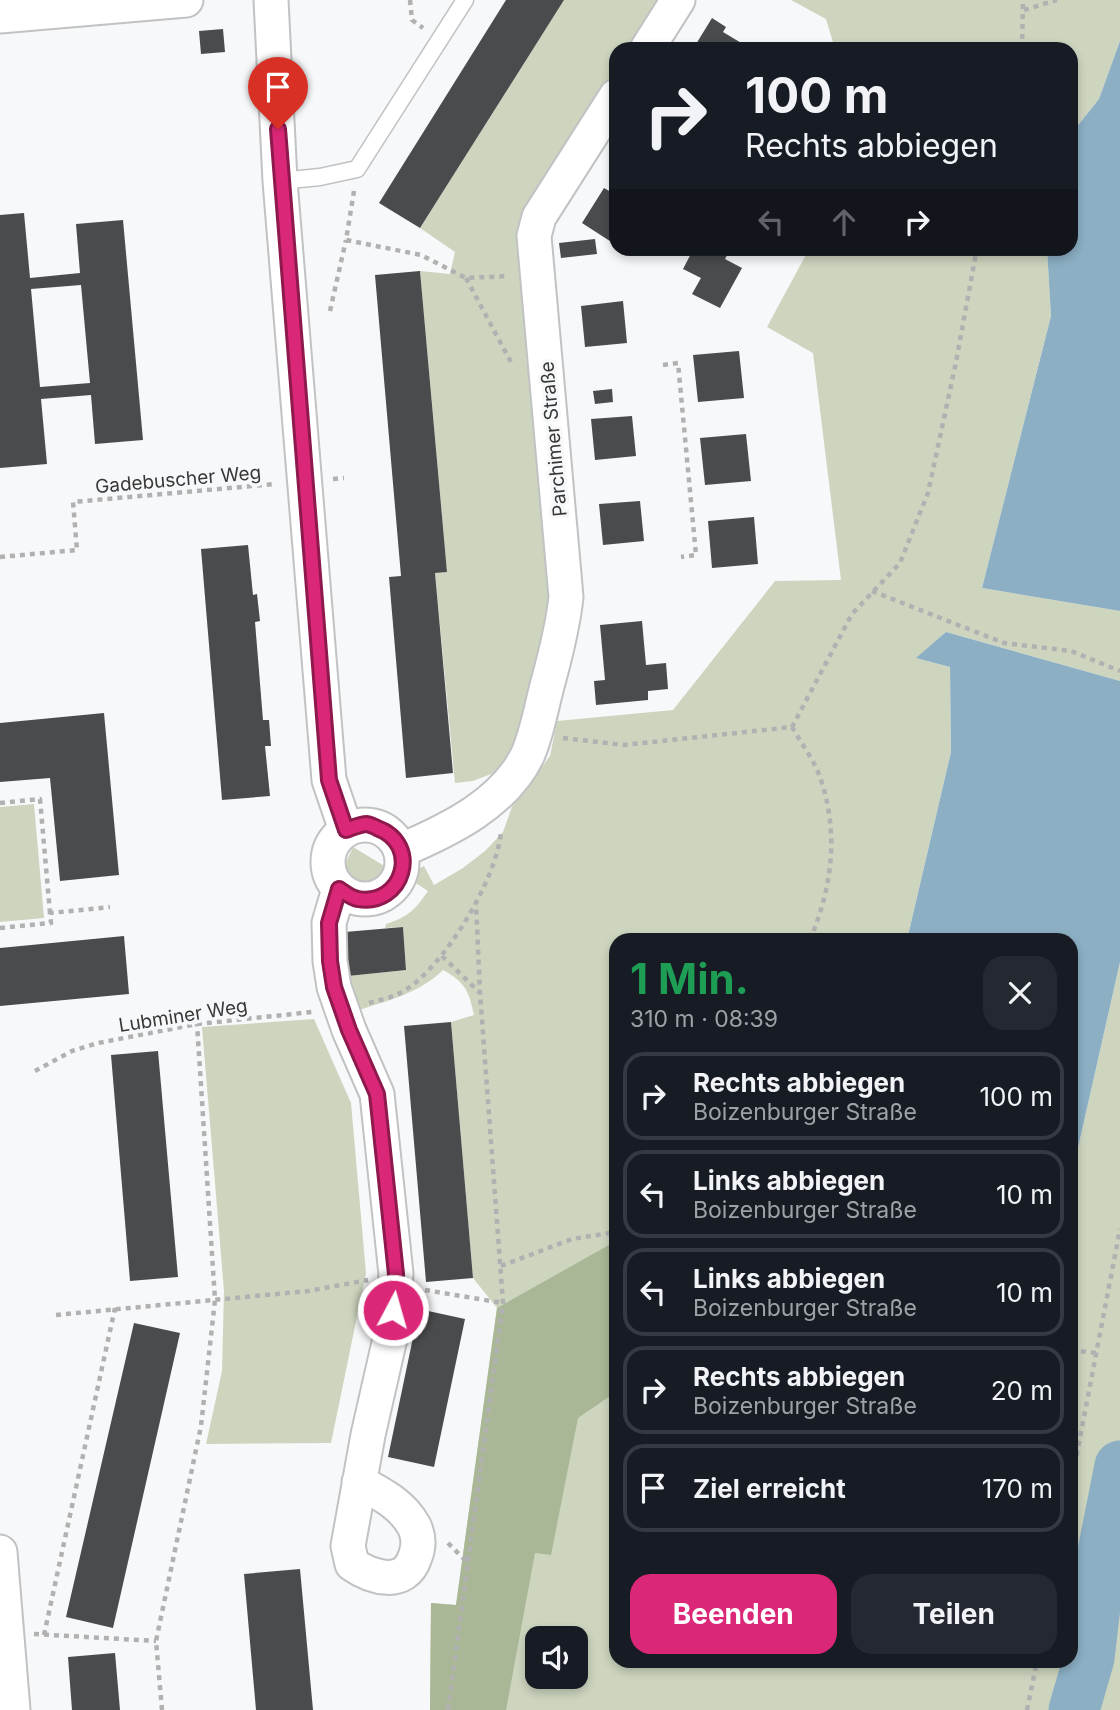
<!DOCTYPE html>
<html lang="de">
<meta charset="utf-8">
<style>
:root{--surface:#171b24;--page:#242831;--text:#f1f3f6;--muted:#9ea1a6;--line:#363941;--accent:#db2777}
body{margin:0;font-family:Inter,sans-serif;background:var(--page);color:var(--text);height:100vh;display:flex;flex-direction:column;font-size:26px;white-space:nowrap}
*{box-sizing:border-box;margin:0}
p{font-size:23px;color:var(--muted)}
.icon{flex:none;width:38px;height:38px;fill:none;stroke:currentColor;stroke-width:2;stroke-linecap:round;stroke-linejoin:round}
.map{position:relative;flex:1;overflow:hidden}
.panel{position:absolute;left:609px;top:933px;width:469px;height:735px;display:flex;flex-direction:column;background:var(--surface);border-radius:21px;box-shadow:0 4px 10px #0003}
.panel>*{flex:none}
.banner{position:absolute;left:609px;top:42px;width:469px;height:214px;border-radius:21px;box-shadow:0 4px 10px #0003;background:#171b24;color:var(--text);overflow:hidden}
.tools{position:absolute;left:525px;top:1626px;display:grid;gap:14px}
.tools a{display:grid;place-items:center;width:63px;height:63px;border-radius:14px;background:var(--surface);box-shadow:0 4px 10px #0003;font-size:35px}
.pin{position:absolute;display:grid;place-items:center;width:60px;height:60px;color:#fff;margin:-72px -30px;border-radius:50% 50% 50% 0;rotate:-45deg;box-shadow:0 0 7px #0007}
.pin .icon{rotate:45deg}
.me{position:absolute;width:77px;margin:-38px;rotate:6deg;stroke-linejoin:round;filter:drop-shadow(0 0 5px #0008)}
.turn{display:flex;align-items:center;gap:24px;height:147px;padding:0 21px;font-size:32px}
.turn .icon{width:91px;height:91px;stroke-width:2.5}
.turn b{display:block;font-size:49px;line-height:60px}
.lanes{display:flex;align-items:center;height:66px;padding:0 21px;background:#0003;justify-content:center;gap:35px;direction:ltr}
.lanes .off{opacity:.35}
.round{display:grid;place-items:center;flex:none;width:74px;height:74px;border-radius:21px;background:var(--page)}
.summary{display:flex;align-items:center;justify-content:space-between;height:119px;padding:0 21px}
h1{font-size:42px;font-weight:700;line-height:52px;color:#1e9e55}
.action{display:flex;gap:14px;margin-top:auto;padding:14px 21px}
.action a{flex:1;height:80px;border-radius:21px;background:var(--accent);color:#fff;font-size:28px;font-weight:700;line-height:80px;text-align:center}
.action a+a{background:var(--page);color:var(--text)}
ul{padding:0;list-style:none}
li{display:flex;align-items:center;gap:21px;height:88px;margin:0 14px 10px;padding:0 7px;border:4px solid var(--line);border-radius:21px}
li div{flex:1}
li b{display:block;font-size:26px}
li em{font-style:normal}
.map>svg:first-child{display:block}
</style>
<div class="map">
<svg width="1120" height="1710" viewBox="0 0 1120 1710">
<rect width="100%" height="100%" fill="#f7f8f9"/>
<path fill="#cdd5bf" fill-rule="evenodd" d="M564,0H663L632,49H616V75L531,210L554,573L543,650L514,750L499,771L473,781L455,783L435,573L447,572L420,271L450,274L455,252L420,228Z
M791,0H1120V41L1099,99L1071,134V49H835L826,19Z
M809,249H1047L1051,316L982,588L1120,611V681L946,632L917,658L950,667L951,752L907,940H616V1661H1071V1179L1120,962V1710H430L431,1603L456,1605L497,1308L473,1278L451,1022L474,1015C469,991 465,982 443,970C419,993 390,1000 359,1010L348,976L406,970L403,927L385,928L386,924C408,917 415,910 428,891L411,880L418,869L424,866L434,885L463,868L485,851L503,832L513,804L550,756L557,721L673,710L775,581L841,580L813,353L767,327ZM537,1638H576V1676H537Z
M34,804L44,918L0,922V807Z
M353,847L396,873C384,901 352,892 345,864Z
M314,1019L351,1103L366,1273L331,1443L206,1444L222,1371L224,1291L202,1027Z"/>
<path fill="#aab796" d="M616,1241V1392L578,1418L551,1555L535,1553L506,1710H430L431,1603L456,1605L497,1308Z"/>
<path fill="#8cafc4" d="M1120,41V611L982,588L1051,316L1047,249L1071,248V134L1099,99Z
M946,632L1120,681V962L1071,1179V940H907L951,752L950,667L916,658Z"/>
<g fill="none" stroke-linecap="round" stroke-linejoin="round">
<path stroke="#8cafc4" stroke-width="51" d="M1074,1710L1089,1658L1099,1572L1120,1466"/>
</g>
<path fill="#4a4b4c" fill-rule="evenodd" d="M506,0H564L420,228L379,203Z
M712,18L726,27L723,32L743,44L740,49H693Z
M223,29L225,52L201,54L199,31Z
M604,188L616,195V245L582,223Z
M24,213L30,278L80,273L76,224L123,220L143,440L95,444L91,395L41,399L47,464L0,468V215ZM81,285L90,383L40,387L31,289Z
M595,239L597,254L561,258L559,243Z
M694,248H731L725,259L742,268L720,308L692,294L701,278L683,269Z
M420,271L447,572L435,573L453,773L406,778L389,577L401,576L375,275Z
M623,301L627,343L585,347L581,306Z
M739,351L744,398L698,402L693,355Z
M612,389L613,402L595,404L593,391Z
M632,416L636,456L595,460L591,419Z
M746,434L751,481L705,485L700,438Z
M640,501L644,541L603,545L599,504Z
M754,517L758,564L712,568L708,521Z
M248,545L253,595L257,594L260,621L255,622L263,720H269L271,746H265L270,796L222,800L201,549Z
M642,621L646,665L666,663L668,689L648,691V700L596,705L594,681L605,680L600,625Z
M104,713L119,875L60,881L50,778L0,782V723Z
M403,927L406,970L348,976L345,932Z
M124,936L129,994L0,1006V948Z
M451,1022L473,1278L426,1282L404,1026Z
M158,1051L178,1277L130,1281L111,1055Z
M419,1309L465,1319L434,1467L388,1457Z
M134,1323L180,1333L113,1628L66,1617Z
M300,1569L313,1710H256L244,1574Z
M115,1653L120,1710H72L68,1657Z"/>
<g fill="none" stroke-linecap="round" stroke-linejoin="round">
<defs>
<path id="lane" d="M280,181L320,177L357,169L465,0"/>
<path id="street" d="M271,0L280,181L329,780L346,830
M0,16L186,0
M647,49L678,0
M328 862a37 37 0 1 1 74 0a37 37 0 1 1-74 0Z
M402,850C449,830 505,803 528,754C537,733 541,709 547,686C555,657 563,627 566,597L534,236L539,217L616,96
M339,889L329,923L330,961L334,987L349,1030L377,1094L396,1274L391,1334L368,1435L348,1546L352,1564C372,1578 405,1588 415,1557C419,1547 419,1536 414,1526C402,1504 380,1493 359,1482
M0,1552L13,1710"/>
</defs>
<use href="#lane" stroke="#c1c2c3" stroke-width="19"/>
<use href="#street" stroke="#c1c2c3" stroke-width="37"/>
<path stroke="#b1b1b2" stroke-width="4.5" stroke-dasharray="5 5" stroke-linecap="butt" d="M410,0L412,20L423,28
M1024,10L1057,0
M1022,49L1023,0
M354,191L346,240L421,255L466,278L508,276
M466,278L513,366
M330,311L346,240
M663,365L678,363L696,555L681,557
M333,479L344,478
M0,557L77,550L73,502L275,484
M872,591L1004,643L1071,651L1120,671
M792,727C801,743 815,761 821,780C839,835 832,887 810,940
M563,738L624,745L792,727L852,614L900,563L928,493L956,362L977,248
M0,803L40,799L50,913
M0,928L51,923L50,913L110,907
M442,956L480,993
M369,1003C379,1000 391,998 400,993C443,971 498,877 501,831
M35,1071L72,1051L98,1043L197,1024L312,1012
M501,1266L572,1239L616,1232
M425,1290L503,1303
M56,1315L308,1291L368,1280
M1071,1350L1096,1353
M1071,1485L1120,1229
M448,1543L466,1561
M34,1634L156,1641
M44,1635L115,1308
M162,1710L156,1641L201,1426L215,1300L197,1024
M448,1710L503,1303L480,993L476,903
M1027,1710L1037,1661"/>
<use href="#lane" stroke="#fff" stroke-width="16"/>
<use href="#street" stroke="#fff" stroke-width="33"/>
</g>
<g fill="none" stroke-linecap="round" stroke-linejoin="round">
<defs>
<path id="route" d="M278,129L329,780L346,830C352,828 360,824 367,824C368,824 376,827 377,828C422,844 403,907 358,899C351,898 344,892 339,889L329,923L330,961L334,987L349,1030L377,1094L396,1274L393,1310"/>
</defs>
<use href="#route" stroke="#8e194d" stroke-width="18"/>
<use href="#route" stroke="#db2777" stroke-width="12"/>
</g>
<g text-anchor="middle" stroke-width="7" stroke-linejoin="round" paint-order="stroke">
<g font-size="19" fill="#383839" stroke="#f7f8f9">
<text transform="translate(553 439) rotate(-95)" y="7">Parchimer Straße</text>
<text transform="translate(178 479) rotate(-5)" y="7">Gadebuscher Weg</text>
<text transform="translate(183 1015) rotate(-9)" y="7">Lubminer Weg</text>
</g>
</g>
</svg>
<div class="tools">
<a><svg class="icon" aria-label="sound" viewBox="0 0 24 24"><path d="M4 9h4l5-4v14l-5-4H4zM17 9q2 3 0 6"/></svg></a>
</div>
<div class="pin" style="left:278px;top:129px;background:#d93025"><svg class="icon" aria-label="arrive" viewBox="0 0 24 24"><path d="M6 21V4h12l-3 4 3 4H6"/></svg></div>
<svg class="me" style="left:393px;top:1310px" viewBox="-20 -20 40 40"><circle r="17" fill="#db2777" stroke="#fff" stroke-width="3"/><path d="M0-11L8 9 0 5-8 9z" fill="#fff"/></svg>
<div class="banner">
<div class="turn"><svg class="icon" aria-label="right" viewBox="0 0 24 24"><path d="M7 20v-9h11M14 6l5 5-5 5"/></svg><div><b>100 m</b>Rechts abbiegen</div></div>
<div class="lanes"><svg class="icon off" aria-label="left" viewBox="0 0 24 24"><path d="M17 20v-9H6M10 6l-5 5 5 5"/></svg><svg class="icon off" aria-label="ahead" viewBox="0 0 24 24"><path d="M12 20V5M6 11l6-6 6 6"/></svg><svg class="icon" aria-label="right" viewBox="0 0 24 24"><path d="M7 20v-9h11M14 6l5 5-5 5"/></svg></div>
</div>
<section class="panel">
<div class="summary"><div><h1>1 Min.</h1><p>310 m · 08:39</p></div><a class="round"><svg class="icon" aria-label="close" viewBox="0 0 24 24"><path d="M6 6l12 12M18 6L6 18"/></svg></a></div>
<ul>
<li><svg class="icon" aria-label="right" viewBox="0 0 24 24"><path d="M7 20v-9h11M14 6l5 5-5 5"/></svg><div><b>Rechts abbiegen</b><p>Boizenburger Straße</p></div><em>100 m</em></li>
<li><svg class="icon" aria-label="left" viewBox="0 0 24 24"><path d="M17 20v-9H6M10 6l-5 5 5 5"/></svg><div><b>Links abbiegen</b><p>Boizenburger Straße</p></div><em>10 m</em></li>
<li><svg class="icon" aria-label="left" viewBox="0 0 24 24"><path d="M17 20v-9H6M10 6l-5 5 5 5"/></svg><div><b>Links abbiegen</b><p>Boizenburger Straße</p></div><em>10 m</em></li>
<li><svg class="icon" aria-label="right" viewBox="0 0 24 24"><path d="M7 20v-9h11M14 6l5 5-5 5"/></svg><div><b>Rechts abbiegen</b><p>Boizenburger Straße</p></div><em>20 m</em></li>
<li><svg class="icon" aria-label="arrive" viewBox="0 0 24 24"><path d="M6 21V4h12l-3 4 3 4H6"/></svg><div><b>Ziel erreicht</b></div><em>170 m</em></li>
</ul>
<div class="action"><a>Beenden</a><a>Teilen</a></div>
</section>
</div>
